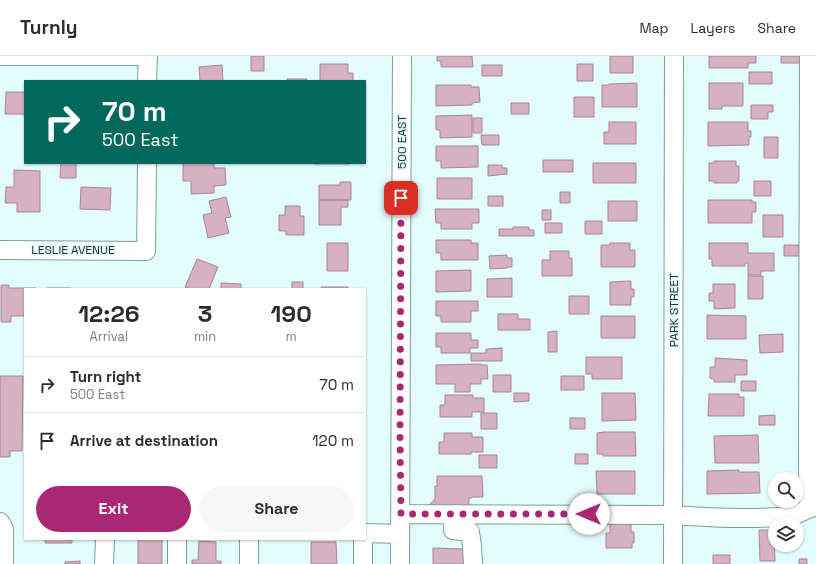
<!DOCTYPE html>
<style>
:root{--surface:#fff;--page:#f7f7f7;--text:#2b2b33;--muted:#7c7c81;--line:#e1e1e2;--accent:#aa2873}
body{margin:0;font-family:"Space Grotesk",sans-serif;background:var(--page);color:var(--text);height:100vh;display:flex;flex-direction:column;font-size:15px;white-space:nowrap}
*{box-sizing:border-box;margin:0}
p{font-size:13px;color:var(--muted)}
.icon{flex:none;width:22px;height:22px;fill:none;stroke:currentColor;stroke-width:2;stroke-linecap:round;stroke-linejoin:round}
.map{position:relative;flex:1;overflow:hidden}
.details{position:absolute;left:24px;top:232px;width:342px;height:252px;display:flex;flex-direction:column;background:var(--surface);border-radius:0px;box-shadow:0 1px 3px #0004}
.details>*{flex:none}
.top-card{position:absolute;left:24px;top:24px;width:342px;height:84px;border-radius:0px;box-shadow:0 1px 3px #0004;background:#00695c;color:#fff;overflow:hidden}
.buttons{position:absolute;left:768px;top:416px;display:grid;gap:8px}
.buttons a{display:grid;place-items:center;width:36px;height:36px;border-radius:50%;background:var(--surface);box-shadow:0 1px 3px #0004;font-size:20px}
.pin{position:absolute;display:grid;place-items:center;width:34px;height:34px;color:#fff;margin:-17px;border-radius:8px;box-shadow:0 2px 6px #0006}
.me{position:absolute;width:44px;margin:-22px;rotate:270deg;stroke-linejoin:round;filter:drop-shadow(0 0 3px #0008)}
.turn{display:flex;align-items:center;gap:14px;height:84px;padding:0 12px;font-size:18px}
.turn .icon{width:52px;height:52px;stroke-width:2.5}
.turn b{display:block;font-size:28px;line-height:34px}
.eta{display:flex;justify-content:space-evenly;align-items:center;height:68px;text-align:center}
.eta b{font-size:24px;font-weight:600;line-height:28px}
.cta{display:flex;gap:8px;margin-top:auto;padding:8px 12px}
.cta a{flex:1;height:46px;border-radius:24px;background:var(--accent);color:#fff;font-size:16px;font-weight:600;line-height:46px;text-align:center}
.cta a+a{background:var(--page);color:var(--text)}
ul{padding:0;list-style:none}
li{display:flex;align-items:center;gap:12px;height:56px;padding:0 12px;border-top:1px solid var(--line)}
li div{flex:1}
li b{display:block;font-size:15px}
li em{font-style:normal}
header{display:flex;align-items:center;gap:24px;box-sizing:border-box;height:56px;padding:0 20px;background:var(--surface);border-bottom:1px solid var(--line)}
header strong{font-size:19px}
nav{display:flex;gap:22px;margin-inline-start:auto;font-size:14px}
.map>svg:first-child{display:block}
</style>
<header>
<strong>Turnly</strong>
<nav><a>Map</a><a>Layers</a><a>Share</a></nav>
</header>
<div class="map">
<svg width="816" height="508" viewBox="0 0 816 508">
<rect width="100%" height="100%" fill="#e2fdfb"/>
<path fill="#d6b1c1" stroke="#a78594" d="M251,0H264V15H251Z
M437,0H472L473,11H441V5H437Z
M610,0H633V17H610Z
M709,0H756V7H748V12H709Z
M781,0H801V7H781Z
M320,8H348V17H353V25H320Z
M577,8H593V25H577Z
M222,9L223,25H200L199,11Z
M482,9H502V20H482Z
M749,16H772V28H749Z
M287,23H307V25H287Z
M637,27V51H602V29H609V28Z
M709,27H743V50H722V53H709Z
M436,29H471V31H479L480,46L472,47V49L436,50Z
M6,36H25V65L24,58H5Z
M574,41H594V61H574Z
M511,47H529V58H511Z
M751,49H773V56H768V63H751Z
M472,59V81L440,82V74H436V60Z
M473,62H482V77H473Z
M609,66H636V88H604V76H609Z
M708,66H748V75H751V81H749V89L708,90Z
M481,79H499V89H482Z
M764,81H778V102H764Z
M436,90H478V111L441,112V105H436Z
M543,104H573V116H543Z
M714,105H736V110H739V125H737V127H714V125H709V107H714Z
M61,107H76V122H60Z
M183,107H214V112H225L226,129L214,130V137L191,138V125H183Z
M314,107H349V108H314Z
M593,107H636V127H593Z
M488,109H502V112H507V118L488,120Z
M14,114L40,115V156H17V147H5L6,131H14Z
M437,122H472V143H437Z
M754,125H771V140H754Z
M340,126H351V144H319V129H340Z
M81,131L111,132L110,154L80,153Z
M560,136H570V147H560Z
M488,140H503V150H488Z
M226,141L231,161L225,162L229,177L208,182L203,159L212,157L209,145Z
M319,144H348V151H341V169H319Z
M708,144H752V146H756V156H752V167H708Z
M608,145H637V165H608Z
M285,150H300V160H304V179H286V175H279V159H285Z
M435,153H479V167H472V173H441V167H436Z
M542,154H551V164H542Z
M763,159H783V181H763Z
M585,165H602V178H585Z
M545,167H562V177H545Z
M513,171H529V174H534V180H499V173H513Z
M436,184H471V187H478V204H441V197H436Z
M327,187H348V215H327Z
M610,187H630V194H635V211H601V189H610Z
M709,187H748V197H774V215H761V219H748V207H745V210H712V203H709Z
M784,189H800V200H784Z
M550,195H569V202H572V220H542V204H550Z
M507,199V202H512V211H507V212L490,213L489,200Z
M197,203L218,211L209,233H190L185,231Z
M471,214V235L436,236V215Z
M748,220H763V243H748Z
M512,222V241H487V223Z
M631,225V233H634V241H631V249H610V226Z
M292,226H303V233H292Z
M221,227L241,228V233H221Z
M713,228H735V252L714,253V245H709V237H713Z
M1,229H9V232H36V233H25V264L24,260H11V266H1Z
M321,231H348V233H321Z
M47,232H71V233H47Z
M569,240H589V258H569Z
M436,245H478V255H471V266H441V260H436Z
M498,258H518V263H530V274H498Z
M707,259L746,260V283H707Z
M601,260H635V282H601Z
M557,275V296H548V276Z
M436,277H471V284H478V292H470V297H441V291H436Z
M783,278V296L760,297L759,279Z
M502,292V305H471V297H486V293Z
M586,301H622V323H592V318H586Z
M715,302L747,304V319H735V326H714V323L710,322V311H715Z
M481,308V309H487L488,323H481V328H470V336H455V328H436V309Z
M493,319H511V336H493Z
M0,320H23L22,395H10V401H0Z
M561,320H584V334H561Z
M741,325H756V335H741Z
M514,337H529V345L514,346Z
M602,337H635L636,364L602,365Z
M709,338H739V341H744V360H708Z
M445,339H473V342H484V356H472V361H440V349H445Z
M481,357H497V373H481Z
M775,359V369H759V360Z
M570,362H585V373H570Z
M604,376H635L636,400H603V398H597V377Z
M444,377H472V381H483V396H471V398H439V386H444Z
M758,379L759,407H715L714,380Z
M575,398H588V408H575Z
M479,399H497V412H479Z
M739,414V416H759L760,437L707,438V415Z
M596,415H635V438H597Z
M437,420H482L483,441H472V442H469V452H426L435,443V430H437Z
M778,445H791V450H778Z
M610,468H631V476H634V487H632V492H606V477H610Z
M759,474H774L775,505H760Z
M45,483H72V487H45Z
M138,483H162V508H138Z
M199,485L216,486V505H221V508H192V504H198Z
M311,486H336L337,508H311Z
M433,492L467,493L466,508H433Z
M713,499H730V508H713Z
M799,503H807V508H799Z
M80,505V508H65V506Z"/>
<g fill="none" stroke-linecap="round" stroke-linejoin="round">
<defs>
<path id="minor" d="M0,0H148L147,25
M0,194L146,195L147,107
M809,452L808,408L809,0
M401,458L673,459C712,462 751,464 790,460C799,459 806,452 816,451
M453,458V474L470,476L472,490L473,508
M0,466L4,473V508
M365,477L400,478
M177,483V508
M104,508L105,483
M249,508V483
M363,508V483
M400,508L402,0
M673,508L674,0"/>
</defs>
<use href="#minor" stroke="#75a19d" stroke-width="20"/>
<use href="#minor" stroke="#fff" stroke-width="18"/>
</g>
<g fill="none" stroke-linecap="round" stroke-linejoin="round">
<path stroke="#aa2873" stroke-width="7" stroke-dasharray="0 12.6" d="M401,142L400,379L401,458H589"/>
</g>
<g text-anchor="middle" stroke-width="3" stroke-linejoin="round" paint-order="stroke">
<g font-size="12" fill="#203231" stroke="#e2fdfb">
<text transform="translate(402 86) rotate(-90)" y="4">500 EAST</text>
<text x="73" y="198">LESLIE AVENUE</text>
<text transform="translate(674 254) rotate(-90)" y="4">PARK STREET</text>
</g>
</g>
</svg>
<div class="buttons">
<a><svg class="icon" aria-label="search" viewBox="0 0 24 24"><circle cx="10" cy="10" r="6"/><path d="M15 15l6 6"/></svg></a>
<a><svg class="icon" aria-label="layers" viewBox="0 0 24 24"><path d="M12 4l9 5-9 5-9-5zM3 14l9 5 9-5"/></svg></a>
</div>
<div class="pin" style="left:401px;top:142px;background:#d93025"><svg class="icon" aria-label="arrive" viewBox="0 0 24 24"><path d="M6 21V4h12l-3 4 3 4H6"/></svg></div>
<svg class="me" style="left:589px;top:458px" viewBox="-20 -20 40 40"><circle r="19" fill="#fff"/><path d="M0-13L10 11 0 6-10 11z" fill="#aa2873"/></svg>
<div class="top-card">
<div class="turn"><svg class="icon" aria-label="right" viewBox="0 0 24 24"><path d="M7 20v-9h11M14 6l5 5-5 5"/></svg><div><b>70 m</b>500 East</div></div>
</div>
<section class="details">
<div class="eta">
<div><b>12:26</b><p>Arrival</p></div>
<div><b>3</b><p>min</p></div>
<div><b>190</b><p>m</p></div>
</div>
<ul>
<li><svg class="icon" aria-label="right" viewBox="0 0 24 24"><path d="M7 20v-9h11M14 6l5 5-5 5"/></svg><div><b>Turn right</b><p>500 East</p></div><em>70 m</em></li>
<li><svg class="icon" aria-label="arrive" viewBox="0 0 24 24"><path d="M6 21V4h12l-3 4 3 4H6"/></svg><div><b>Arrive at destination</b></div><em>120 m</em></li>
</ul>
<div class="cta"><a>Exit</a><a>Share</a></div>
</section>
</div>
